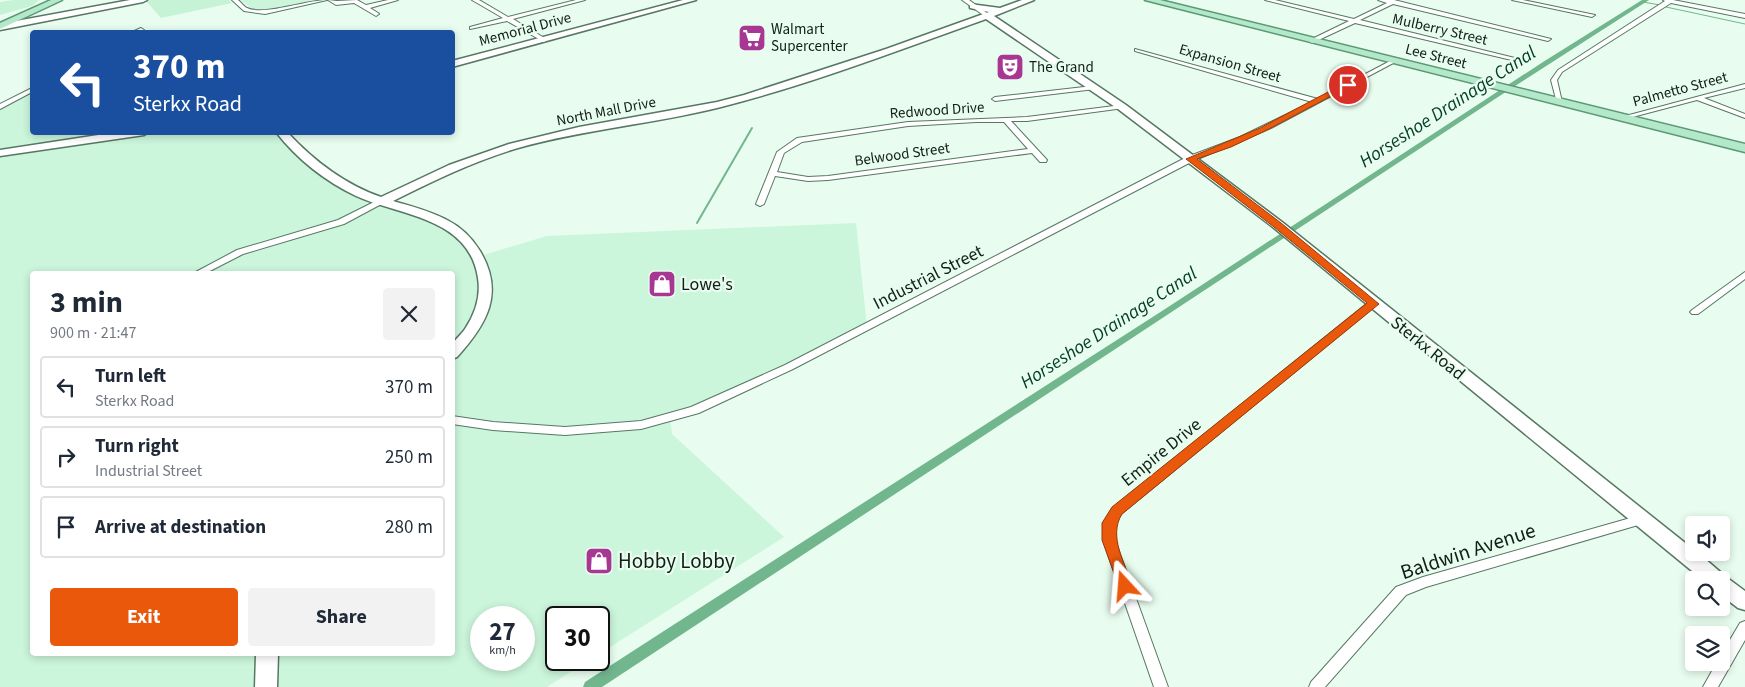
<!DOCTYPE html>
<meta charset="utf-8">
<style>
:root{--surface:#fff;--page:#f2f2f3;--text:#1f2937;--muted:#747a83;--line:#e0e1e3;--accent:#ea580c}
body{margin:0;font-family:"Source Sans 3",sans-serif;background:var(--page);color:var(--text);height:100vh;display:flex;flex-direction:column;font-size:19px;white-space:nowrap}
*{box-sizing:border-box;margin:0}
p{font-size:16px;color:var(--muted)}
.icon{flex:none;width:28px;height:28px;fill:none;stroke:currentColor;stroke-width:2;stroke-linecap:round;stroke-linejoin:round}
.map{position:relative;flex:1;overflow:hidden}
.panel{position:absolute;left:30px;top:271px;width:425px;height:385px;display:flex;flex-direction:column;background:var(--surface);border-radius:5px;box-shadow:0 2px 8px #0003}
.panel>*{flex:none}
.guide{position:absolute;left:30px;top:30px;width:425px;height:105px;border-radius:5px;box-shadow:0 2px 8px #0003;background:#1a4fa0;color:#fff;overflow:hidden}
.tools{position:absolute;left:1685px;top:516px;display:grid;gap:10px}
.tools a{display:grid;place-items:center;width:45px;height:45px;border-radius:5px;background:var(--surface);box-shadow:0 2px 8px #0003;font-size:25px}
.speed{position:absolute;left:470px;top:606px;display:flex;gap:10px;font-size:25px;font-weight:700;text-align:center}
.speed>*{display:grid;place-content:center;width:65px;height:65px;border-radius:50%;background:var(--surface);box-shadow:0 2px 8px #0003;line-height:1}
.speed small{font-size:12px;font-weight:400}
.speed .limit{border:2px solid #111;border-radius:8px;background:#fff;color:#111}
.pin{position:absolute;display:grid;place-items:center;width:42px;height:42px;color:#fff;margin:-21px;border:2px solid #fff;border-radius:50%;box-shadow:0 1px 5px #0007}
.me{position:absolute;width:55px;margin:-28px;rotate:341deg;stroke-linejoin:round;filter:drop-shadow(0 0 4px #0008)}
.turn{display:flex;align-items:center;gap:18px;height:105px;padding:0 20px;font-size:22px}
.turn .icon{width:65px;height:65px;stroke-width:2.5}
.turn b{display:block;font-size:35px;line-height:42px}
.round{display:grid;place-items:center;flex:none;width:52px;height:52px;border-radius:5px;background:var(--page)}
.head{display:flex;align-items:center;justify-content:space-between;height:85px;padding:0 20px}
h1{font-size:30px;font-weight:700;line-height:38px}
.cta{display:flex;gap:10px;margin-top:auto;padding:10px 20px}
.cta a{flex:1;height:58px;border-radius:5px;background:var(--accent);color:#fff;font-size:20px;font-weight:700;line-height:58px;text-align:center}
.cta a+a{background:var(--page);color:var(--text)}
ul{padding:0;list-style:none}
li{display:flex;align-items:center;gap:15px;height:62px;margin:0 10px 8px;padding:0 10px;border:2px solid var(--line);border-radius:5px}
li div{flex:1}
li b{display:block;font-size:19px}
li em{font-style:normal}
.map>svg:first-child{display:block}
</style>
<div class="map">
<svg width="1745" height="687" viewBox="0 0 1745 687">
<rect width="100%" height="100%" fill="#e8fdef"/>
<path fill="#cbf6db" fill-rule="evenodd" d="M241,0H317L274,10H257L252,9Z
M32,90V132L281,133L325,175L455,229L477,257L547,236L856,223L867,327L789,367L670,417L672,434L784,537L599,654V618H556V660H589L547,687H0V107ZM32,274H452V654H32ZM481,618H524V660H481Z"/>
<path fill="#c6f2d6" d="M14,0H39L32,6L0,15V2Z
M151,0H229L232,3L161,18L146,1Z"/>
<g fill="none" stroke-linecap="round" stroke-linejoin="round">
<path stroke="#72b68e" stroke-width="1" d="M1643,2L1660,5
M1666,7L1745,24"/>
<path stroke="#72b68e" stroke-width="2" d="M697,223L752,128"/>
<path fill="#72b68e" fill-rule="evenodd" d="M1642,0H1649L1498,97L602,687H583L585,682L667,629L1162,311L1543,62Z"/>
<defs>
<path id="street" d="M232,0H238C241,2 244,7 247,8C263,16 307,0 327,0L265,14L244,11Z
M328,0L337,1L357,0L366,5L388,0H398L370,8L378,13L379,14L376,16L354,3L336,5Z
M472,0H479L508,17L576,0H585L513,19L546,39L547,40L544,42L507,21L470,29V27L503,18Z
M962,0H969L991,16L986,17Z
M1265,0H1275L1354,19L1387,3L1378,0H1394L1551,39L1548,41L1393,4L1360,20L1523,60L1520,62L1355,23L1312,43L1309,41L1310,40L1349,21Z
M1512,0H1523L1595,15L1592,17Z
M1663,0H1673L1745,14V18L1671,3L1562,72L1557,80L1562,102L1557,103L1551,80L1558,70L1665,1Z
M141,28L144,30L143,31L132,32Z
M1135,49L1318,99L1392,60L1397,61L1271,128L1193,161L793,369L699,413L641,429L565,435L493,430L452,424V416L493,422L565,427L641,421L691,407L785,365L1187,157L1240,137L1312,102L1135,51Z
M1745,84V88L1704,98L1745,114V118L1697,100L1621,120L1618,118Z
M1093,86L1095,87V89L995,101L992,99L995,97Z
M32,88V92L0,109V104Z
M1122,105L1125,107L1124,108L1027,121H1011L1047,160L1046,162H1040L1032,153L828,180L808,181L775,176L764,204L760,206L756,204L777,152L797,138L908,122L1027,117ZM976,122H1004L1028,149L828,176L808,177L777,172L784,153L802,142L908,126Z
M380,199H383L387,201L344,224L243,254L204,274H192L237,250L338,220Z
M1745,272V279L1698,314H1692L1690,312L1692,310Z
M1373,300L1376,301L1378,303L1376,305L1121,514L1115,524V540L1168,687H1154L1103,540C1103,523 1103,522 1113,508L1370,301Z
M1641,515L1645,517L1647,520L1645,523L1426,587L1406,595L1325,687H1309L1311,682L1396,587L1423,577Z
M1745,621V640L1718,687H1703L1717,662H1721V655L1740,623Z"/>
<path id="secondary" d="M130,0H147L143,2L0,30V24Z
M683,0H696L452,67V61Z
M1022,0H1034L994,16L1126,105L1282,222L1694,550V552H1697L1726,577L1745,591V610L1738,608L1721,595V580H1703L1274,228L1118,109L986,19C899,50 811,84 721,107C654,124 585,129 518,148C474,161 433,181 393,201C411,206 430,211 447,220C461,227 472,238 480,251C505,293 487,324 457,357L452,359C452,354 451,347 453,344C456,338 462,334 465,329C475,314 481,296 478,278C469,217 400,216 356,196C325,181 297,159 276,132H287C314,161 344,184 381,197L449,165L509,144L579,127L717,102L744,95L886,49L989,12L970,8V4L1000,8Z
M118,132H149L144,135L0,156V150Z
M256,654H278L277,687H255Z"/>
<path id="primary" d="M51,0H62L0,29V23Z
M1145,0H1160L1745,144V152Z"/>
</defs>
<use href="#street" stroke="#577763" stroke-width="2"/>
<use href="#secondary" stroke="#577763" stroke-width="3"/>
<use href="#primary" stroke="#5b9874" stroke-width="3"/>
<use href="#street" fill="#fff" fill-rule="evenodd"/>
<use href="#secondary" fill="#fff" fill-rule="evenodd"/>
<use href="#primary" fill="#b4e8ca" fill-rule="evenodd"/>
</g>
<path fill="#ea580c" stroke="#983908" d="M1345,83L1352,85L1265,131L1231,147L1197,159L1281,223L1379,304L1122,514C1108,536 1125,564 1133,586L1131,590L1125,592L1120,590L1102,540V523L1112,507L1367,303L1274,227L1186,159L1260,128Z"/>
<defs>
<symbol id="supermarket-square" viewBox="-11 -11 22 22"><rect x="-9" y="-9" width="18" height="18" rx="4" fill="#a83793" stroke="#e8fdef"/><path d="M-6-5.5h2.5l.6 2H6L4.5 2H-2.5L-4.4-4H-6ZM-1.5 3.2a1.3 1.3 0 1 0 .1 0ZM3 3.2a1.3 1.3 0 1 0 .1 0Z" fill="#fff"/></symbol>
<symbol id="theatre-square" viewBox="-11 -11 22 22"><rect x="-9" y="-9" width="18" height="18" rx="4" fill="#a83793" stroke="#e8fdef"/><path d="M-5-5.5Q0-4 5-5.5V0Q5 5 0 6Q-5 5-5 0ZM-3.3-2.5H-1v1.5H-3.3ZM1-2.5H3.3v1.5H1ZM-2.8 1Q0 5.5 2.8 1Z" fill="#fff"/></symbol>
<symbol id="shop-square" viewBox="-11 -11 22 22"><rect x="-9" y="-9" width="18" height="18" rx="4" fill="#a83793" stroke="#e8fdef"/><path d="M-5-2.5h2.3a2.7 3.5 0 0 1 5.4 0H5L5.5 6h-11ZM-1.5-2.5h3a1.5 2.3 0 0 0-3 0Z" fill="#fff"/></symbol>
</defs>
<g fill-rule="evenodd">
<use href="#supermarket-square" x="736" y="22" width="32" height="32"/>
<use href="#theatre-square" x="994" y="51" width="32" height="32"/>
<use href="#shop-square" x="646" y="268" width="32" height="32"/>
<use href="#shop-square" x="583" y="545" width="32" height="32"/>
</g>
<g text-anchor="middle" stroke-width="4.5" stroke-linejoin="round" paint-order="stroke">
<g font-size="15" fill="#121f17" stroke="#e8fdef">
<text transform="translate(525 29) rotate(-15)" y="5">Memorial Drive</text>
<text transform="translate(1440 29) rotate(13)" y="5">Mulberry Street</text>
<text transform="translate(1436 56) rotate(14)" y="5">Lee Street</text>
<text transform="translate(1230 63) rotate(16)" y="5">Expansion Street</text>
<text transform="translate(1680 89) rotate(-15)" y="5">Palmetto Street</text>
<text transform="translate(937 110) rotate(-4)" y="5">Redwood Drive</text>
<text transform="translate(606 111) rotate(-11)" y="5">North Mall Drive</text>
<text transform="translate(902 154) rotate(-8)" y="5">Belwood Street</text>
</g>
<g font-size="15" fill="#121f17" stroke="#e8fdef" text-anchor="start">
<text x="771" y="34">Walmart<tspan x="771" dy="17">Supercenter</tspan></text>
<text x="1029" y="72">The Grand</text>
</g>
<g font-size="18" fill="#121f17" stroke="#e8fdef">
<text transform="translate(928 277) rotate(-27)" y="6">Industrial Street</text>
<text transform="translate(1428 348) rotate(39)" y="6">Sterkx Road</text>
<text transform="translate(1161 452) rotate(-39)" y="6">Empire Drive</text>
</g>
<g font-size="18" fill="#121f17" stroke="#e8fdef" text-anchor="start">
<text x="681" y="290">Lowe's</text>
</g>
<g font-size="19" font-style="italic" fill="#033d23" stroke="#e8fdef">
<text transform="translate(1447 106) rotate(-33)" y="7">Horseshoe Drainage Canal</text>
<text transform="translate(1108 327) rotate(-33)" y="7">Horseshoe Drainage Canal</text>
</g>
<g font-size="21" fill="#121f17" stroke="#e8fdef">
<text transform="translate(1468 551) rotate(-18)" y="7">Baldwin Avenue</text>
</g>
<g font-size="21" fill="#121f17" stroke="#e8fdef" text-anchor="start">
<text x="618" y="568">Hobby Lobby</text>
</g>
</g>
</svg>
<div class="tools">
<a><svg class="icon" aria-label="sound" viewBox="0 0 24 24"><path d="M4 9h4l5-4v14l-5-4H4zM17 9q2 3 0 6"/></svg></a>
<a><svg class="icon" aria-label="search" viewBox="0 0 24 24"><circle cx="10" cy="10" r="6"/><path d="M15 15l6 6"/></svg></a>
<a><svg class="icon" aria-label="layers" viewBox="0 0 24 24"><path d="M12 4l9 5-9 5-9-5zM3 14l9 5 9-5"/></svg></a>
</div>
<div class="speed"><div>27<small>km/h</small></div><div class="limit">30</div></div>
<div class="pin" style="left:1348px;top:85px;background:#d93025"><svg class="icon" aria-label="arrive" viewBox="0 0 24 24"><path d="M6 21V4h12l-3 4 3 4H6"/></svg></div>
<svg class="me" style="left:1125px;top:586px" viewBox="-20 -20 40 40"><path d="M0-17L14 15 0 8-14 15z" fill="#ea580c" stroke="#fff" stroke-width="4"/></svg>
<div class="guide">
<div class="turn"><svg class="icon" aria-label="left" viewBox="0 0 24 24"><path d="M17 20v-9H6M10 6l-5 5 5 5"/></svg><div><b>370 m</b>Sterkx Road</div></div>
</div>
<section class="panel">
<div class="head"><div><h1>3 min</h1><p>900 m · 21:47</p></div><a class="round"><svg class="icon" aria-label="close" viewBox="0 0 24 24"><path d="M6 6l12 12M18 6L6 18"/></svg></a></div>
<ul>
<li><svg class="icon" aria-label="left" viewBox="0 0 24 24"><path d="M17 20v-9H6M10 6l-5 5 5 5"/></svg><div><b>Turn left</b><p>Sterkx Road</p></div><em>370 m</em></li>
<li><svg class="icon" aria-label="right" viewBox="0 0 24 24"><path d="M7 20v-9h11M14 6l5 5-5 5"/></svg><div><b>Turn right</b><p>Industrial Street</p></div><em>250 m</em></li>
<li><svg class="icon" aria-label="arrive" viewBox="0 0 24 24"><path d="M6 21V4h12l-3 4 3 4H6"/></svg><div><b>Arrive at destination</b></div><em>280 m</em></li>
</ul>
<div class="cta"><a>Exit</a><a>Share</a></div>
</section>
</div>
